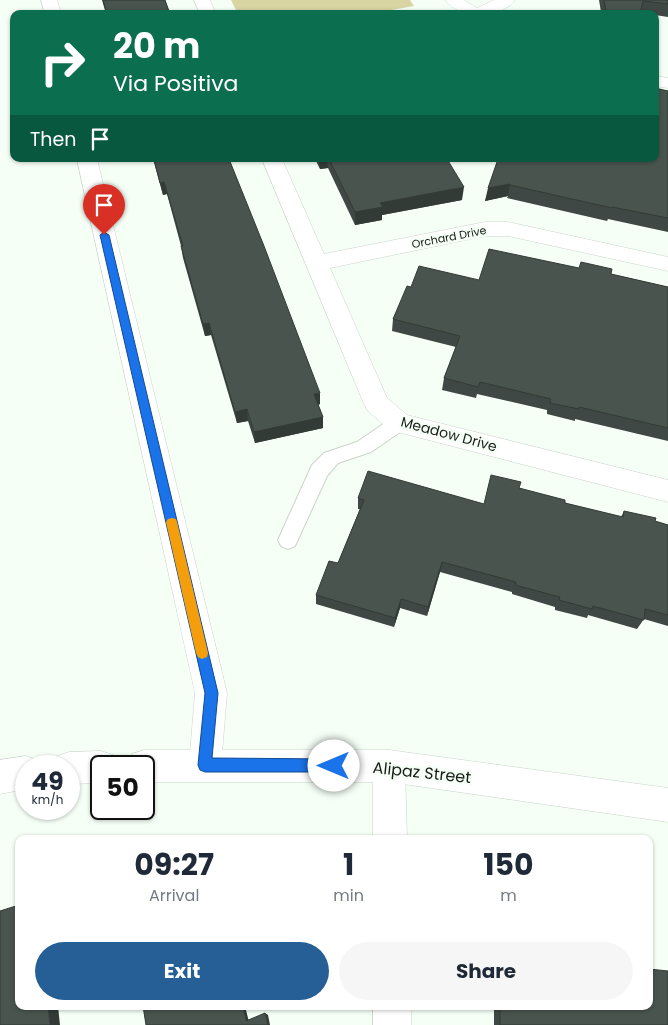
<!DOCTYPE html>
<style>
:root{--surface:#fff;--page:#f6f6f7;--text:#1f2937;--muted:#747a83;--accent:#265e96}
body{margin:0;font-family:Poppins,sans-serif;background:var(--page);color:var(--text);height:100vh;display:flex;flex-direction:column;font-size:19px;white-space:nowrap}
*{box-sizing:border-box;margin:0}
p{font-size:16px;color:var(--muted)}
.icon{flex:none;width:28px;height:28px;fill:none;stroke:currentColor;stroke-width:2;stroke-linecap:round;stroke-linejoin:round}
.map{position:relative;flex:1;overflow:hidden}
.details{position:absolute;left:15px;top:835px;width:638px;height:175px;display:flex;flex-direction:column;background:var(--surface);border-radius:10px;box-shadow:0 1px 4px #0004}
.details>*{flex:none}
.hud{position:absolute;left:10px;top:10px;width:649px;height:152px;border-radius:10px;box-shadow:0 1px 4px #0004;background:#0b6e4f;color:#fff;overflow:hidden}
.speed{position:absolute;left:15px;top:755px;display:flex;gap:10px;font-size:25px;font-weight:700;text-align:center}
.speed>*{display:grid;place-content:center;width:65px;height:65px;border-radius:50%;background:var(--surface);box-shadow:0 1px 4px #0004;line-height:1}
.speed small{font-size:12px;font-weight:400}
.speed .limit{border:2px solid #111;border-radius:8px;background:#fff;color:#111}
.pin{position:absolute;display:grid;place-items:center;width:42px;height:42px;color:#fff;margin:-51px -21px;border-radius:50% 50% 50% 0;rotate:-45deg;box-shadow:0 0 5px #0007}
.pin .icon{rotate:45deg}
.me{position:absolute;width:55px;margin:-28px;rotate:270deg;stroke-linejoin:round;filter:drop-shadow(0 0 4px #0008)}
.turn{display:flex;align-items:center;gap:18px;height:105px;padding:0 20px;font-size:22px}
.turn .icon{width:65px;height:65px;stroke-width:2.5}
.turn b{display:block;font-size:35px;line-height:42px}
.then{display:flex;align-items:center;height:48px;padding:0 20px;background:#0003;gap:10px;font-size:19px}
.eta{display:flex;justify-content:space-evenly;align-items:center;height:85px;text-align:center}
.eta b{font-size:30px;font-weight:700;line-height:35px}
.primary-button{display:flex;gap:10px;margin-top:auto;padding:10px 20px}
.primary-button a{flex:1;height:58px;border-radius:30px;background:var(--accent);color:#fff;font-size:20px;font-weight:700;line-height:58px;text-align:center}
.primary-button a+a{background:var(--page);color:var(--text)}
.map>svg:first-child{display:block}
</style>
<div class="map">
<svg width="668" height="1025" viewBox="0 0 668 1025">
<rect width="100%" height="100%" fill="#f5fff6"/>
<path fill="#d8d5a3" d="M231,0H410L414,6L368,14H238Z"/>
<g fill="none" stroke-linecap="round" stroke-linejoin="round">
<defs>
<path id="service" d="M399,416L406,418L408,423L406,428L371,452L338,463L327,476L295,546L288,549L281,546L278,540L312,465L324,453L357,442L392,418Z"/>
<path id="minor" d="M194,0H210L216,14H200Z
M445,0H464L477,8L494,0H515C502,19 458,19 445,0Z
M655,76L668,78V88L655,86Z
M262,159H282L324,254L485,222H508L668,257V271L508,236H485L330,268L387,398L407,415L668,480V502L390,430L368,411L364,404Z
M389,750L401,754L405,766L407,839H373V766L377,754Z
M373,1006H411V1025H373Z"/>
<path id="tertiary" d="M41,0H57L61,14H45Z
M77,159H97L227,693L221,765L217,777L205,781L193,777L189,765L195,693Z"/>
<path id="secondary" d="M144,750H389L668,788V822L389,782H144V766H128L132,754Z
M101,751L113,755L117,766H101V783L69,784V766H53L57,756L69,752Z
M26,756L38,761L40,766H26V789L0,794V760Z"/>
</defs>
<use href="#service" stroke="#cbd4cb" stroke-width="2"/>
<use href="#minor" stroke="#cbd4cb" stroke-width="1"/>
<use href="#tertiary" stroke="#cbd4cb" stroke-width="1"/>
<use href="#secondary" stroke="#cbd4cb" stroke-width="1"/>
<use href="#service" fill="#fff" fill-rule="evenodd"/>
<use href="#minor" fill="#fff" fill-rule="evenodd"/>
<use href="#tertiary" fill="#fff" fill-rule="evenodd"/>
<use href="#secondary" fill="#fff" fill-rule="evenodd"/>
</g>
<path fill="#3f4844" d="M102,0H165L170,14H106Z
M599,0H668V17L655,15V14L601,12Z
M668,91V232L608,219L607,221L507,198L508,196L485,201L498,159Z
M153,159H229L320,404L318,405L323,417V428L255,443L248,421L237,423L211,335L205,336L183,258L181,246L167,194L163,195Z
M315,159H431L462,200L382,215V220L355,225L328,168L320,169Z
M579,268L611,274L668,287V441L575,419V421L547,414V410L477,394L476,398L442,390L444,378L456,347L392,331L393,319L411,287L479,280Z
M519,488L565,503L621,517L624,511L655,521L668,525V626L644,619L637,629L588,615L587,618L555,610V607L512,594V592L440,572L427,616L400,608L394,627L316,604V595L338,563L360,509H358V498L484,504Z
M494,1006H649L668,1025H494Z"/>
<path fill="#333b37" d="M319,159H327L328,168L320,169Z
M164,182L167,194L163,195L160,183Z
M510,184L508,196L485,201L488,188Z
M464,187L462,200L382,215V220L355,225V212L380,203Z
M209,323L211,335L205,336L203,324Z
M320,393V404L315,406L314,394Z
M247,409L248,421L237,423L235,412Z
M323,417V428L255,443L254,432Z
M442,562L440,572L427,616L428,607Z
M401,599L400,608L394,627L395,618Z
M48,1006H58L60,1025H50Z
M243,1006H245L249,1022L246,1021Z
M265,1013L268,1015L270,1025H268Z"/>
<path fill="#49544f" stroke="#333b37" d="M103,0H165L170,14H107Z
M604,0H668V4L643,1L640,14H591L606,11Z
M655,88L668,91V218L612,207V208L510,185V184L488,188L498,159H655Z
M154,159H229L264,246L320,393L314,394L323,417L254,432L247,409L235,412L209,323L203,324L181,246H183L164,182L160,183Z
M329,159H431L432,161L447,159L464,187L380,203L383,207L355,212Z
M489,249L579,268L581,262L612,269L611,274L668,287V428L579,407V409L550,403L551,399L480,382L478,387L444,378L460,336L393,319L407,286L411,287L419,266L479,280Z
M368,471L484,504L491,475L521,482L519,488L565,500V503L623,517L624,511L656,518L655,521L668,525V615L645,609L644,620L593,606L592,609L559,600L560,597L515,585L516,582L442,562L428,607L401,599L395,618L316,595L329,561L338,563L364,500L358,498Z
M19,905V1006H48L50,1025H0V911Z
M649,969L668,971V1025H500V1006H649Z
M143,1006H243L246,1021L265,1013L268,1025H146Z"/>
<path fill="#1a73e8" stroke="#114b97" d="M104,232L109,235L218,693L212,758L334,759L338,761L340,766L338,770L334,772H205L200,770L198,765L205,693L100,235Z"/>
<path fill="#f59e0b" d="M172,518L176,519L177,522L208,653L207,657L202,659L198,657L196,653L166,522L168,519Z"/>
<g text-anchor="middle" stroke-width="5" stroke-linejoin="round" paint-order="stroke">
<g font-size="11" fill="#191c19" stroke="#f5fff6">
<text transform="translate(449 237) rotate(-11)" y="4">Orchard Drive</text>
</g>
<g font-size="14" fill="#191c19" stroke="#f5fff6">
<text transform="translate(449 434) rotate(15)" y="5">Meadow Drive</text>
</g>
<g font-size="16" fill="#191c19" stroke="#f5fff6">
<text transform="translate(422 772) rotate(6)" y="6">Alipaz Street</text>
</g>
</g>
</svg>
<div class="speed"><div>49<small>km/h</small></div><div class="limit">50</div></div>
<div class="pin" style="left:104px;top:235px;background:#d93025"><svg class="icon" aria-label="arrive" viewBox="0 0 24 24"><path d="M6 21V4h12l-3 4 3 4H6"/></svg></div>
<svg class="me" style="left:334px;top:766px" viewBox="-20 -20 40 40"><circle r="19" fill="#fff"/><path d="M0-13L10 11 0 6-10 11z" fill="#1a73e8"/></svg>
<div class="hud">
<div class="turn"><svg class="icon" aria-label="right" viewBox="0 0 24 24"><path d="M7 20v-9h11M14 6l5 5-5 5"/></svg><div><b>20 m</b>Via Positiva</div></div>
<div class="then">Then<svg class="icon" aria-label="arrive" viewBox="0 0 24 24"><path d="M6 21V4h12l-3 4 3 4H6"/></svg></div>
</div>
<section class="details">
<div class="eta">
<div><b>09:27</b><p>Arrival</p></div>
<div><b>1</b><p>min</p></div>
<div><b>150</b><p>m</p></div>
</div>
<div class="primary-button"><a>Exit</a><a>Share</a></div>
</section>
</div>
